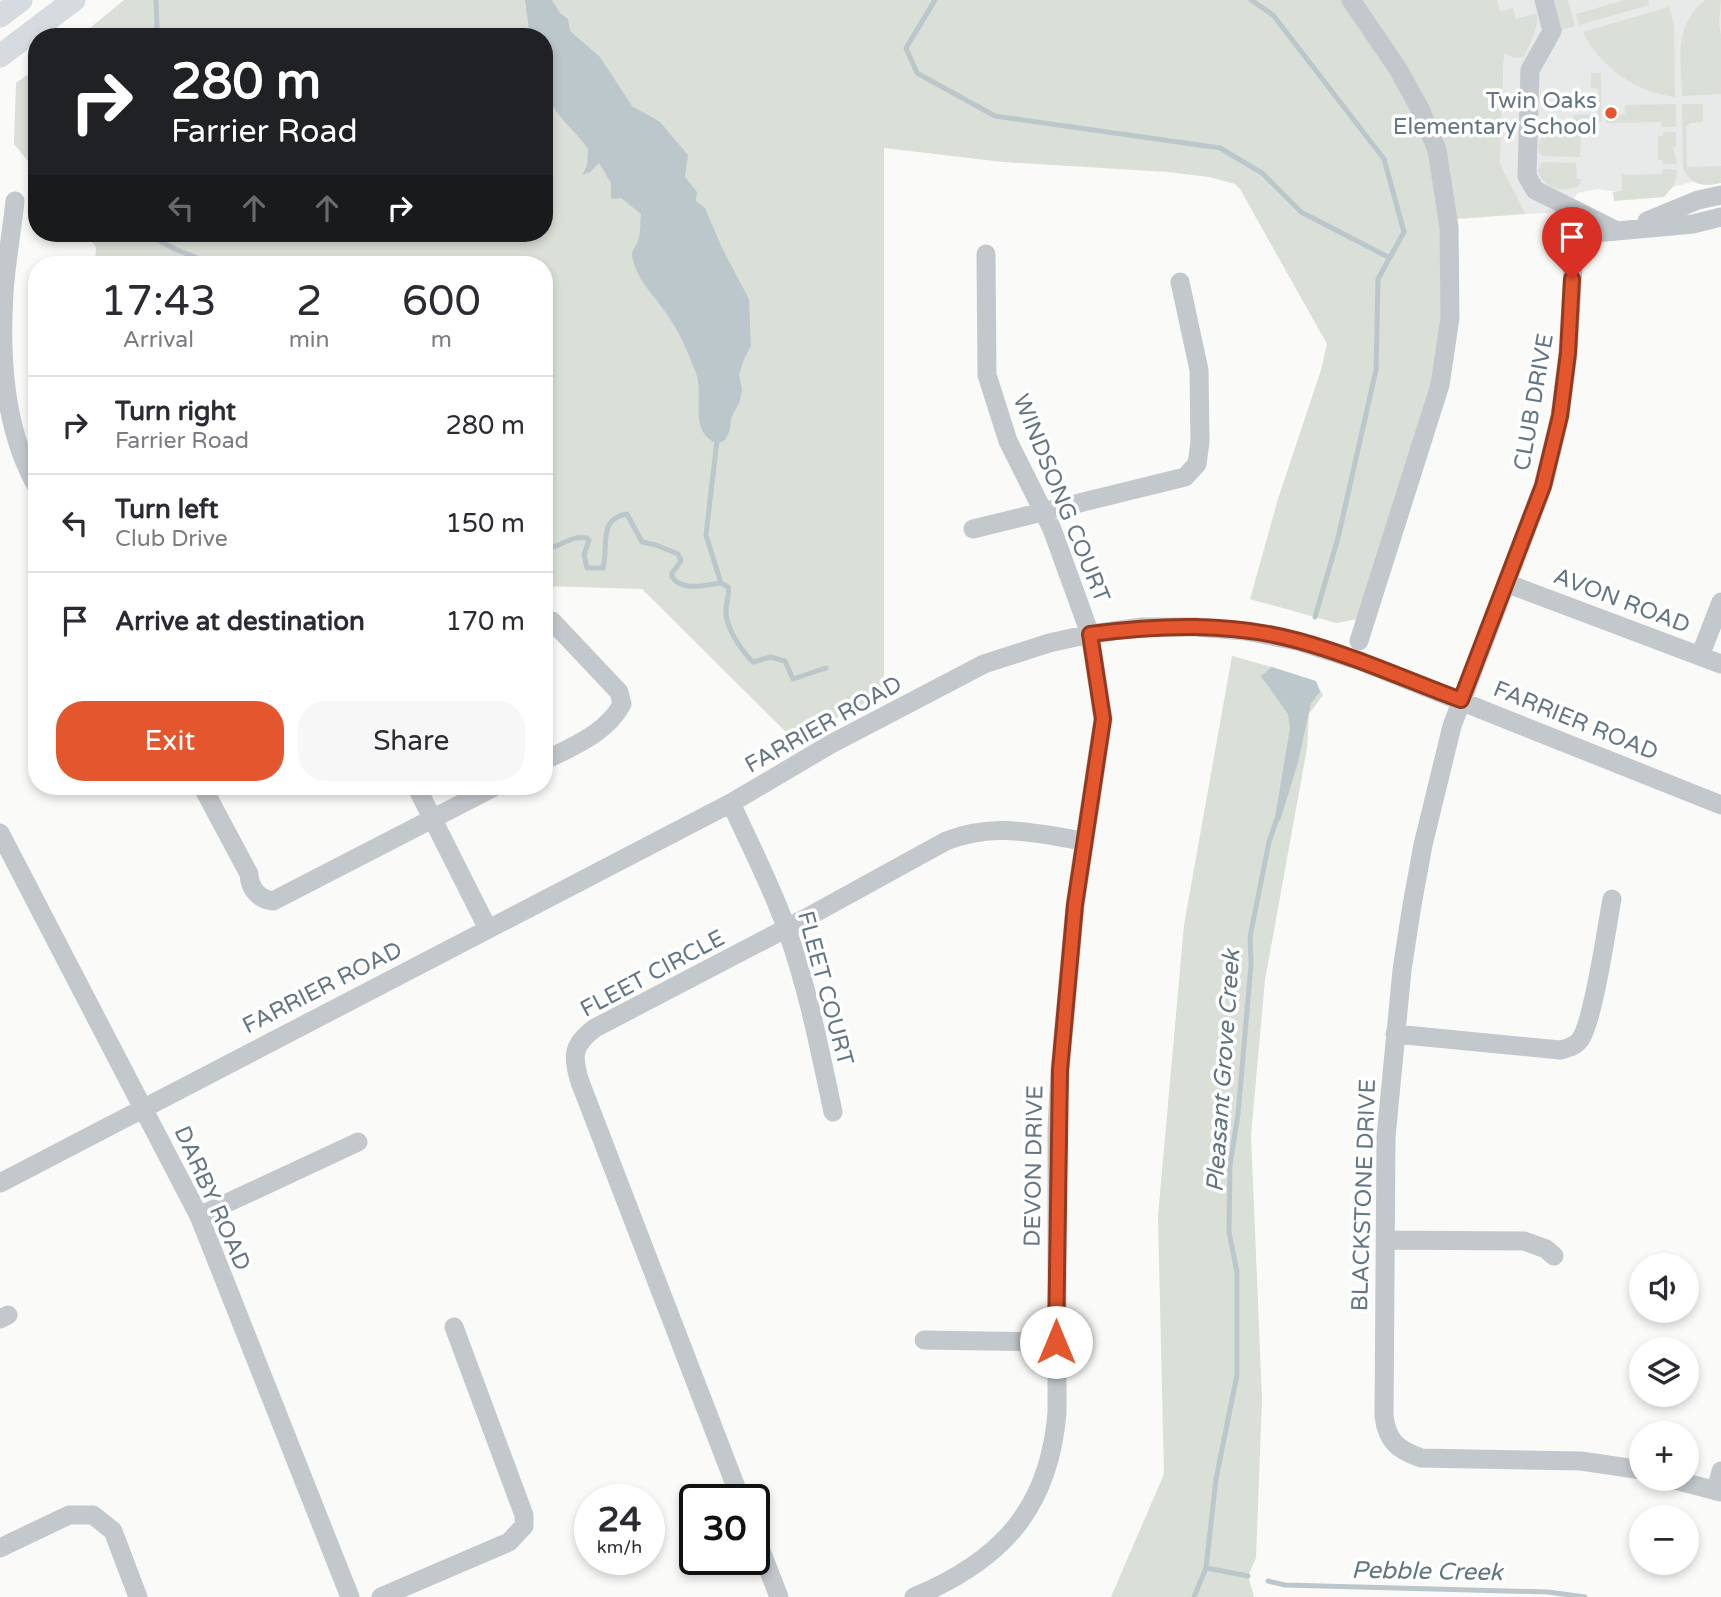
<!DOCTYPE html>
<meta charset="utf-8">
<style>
:root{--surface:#fff;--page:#f7f7f7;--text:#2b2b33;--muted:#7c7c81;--line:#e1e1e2;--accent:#e4572e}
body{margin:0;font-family:"Varela Round",sans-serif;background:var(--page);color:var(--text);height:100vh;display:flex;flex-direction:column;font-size:26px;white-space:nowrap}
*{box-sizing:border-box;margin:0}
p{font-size:23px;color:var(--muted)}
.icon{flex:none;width:38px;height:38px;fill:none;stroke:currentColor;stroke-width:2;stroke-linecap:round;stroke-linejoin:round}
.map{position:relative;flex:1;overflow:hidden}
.panel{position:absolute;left:28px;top:256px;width:525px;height:539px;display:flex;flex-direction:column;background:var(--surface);border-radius:28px;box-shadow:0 4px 10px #0003}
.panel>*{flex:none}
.top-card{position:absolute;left:28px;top:28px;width:525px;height:214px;border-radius:28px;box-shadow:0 4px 10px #0003;background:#202124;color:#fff;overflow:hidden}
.controls{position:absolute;left:1629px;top:1253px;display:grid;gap:14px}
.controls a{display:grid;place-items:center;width:70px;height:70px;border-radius:50%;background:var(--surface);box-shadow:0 4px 10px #0003;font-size:35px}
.speed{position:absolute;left:574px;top:1484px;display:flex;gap:14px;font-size:35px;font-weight:700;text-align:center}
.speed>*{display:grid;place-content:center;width:91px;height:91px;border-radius:50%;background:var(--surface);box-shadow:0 4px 10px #0003;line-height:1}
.speed small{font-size:18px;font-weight:400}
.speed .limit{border:4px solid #111;border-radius:10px;background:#fff;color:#111}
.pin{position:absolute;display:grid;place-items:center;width:60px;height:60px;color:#fff;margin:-72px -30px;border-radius:50% 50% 50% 0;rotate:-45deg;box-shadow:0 0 7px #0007}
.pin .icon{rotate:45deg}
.me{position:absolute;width:77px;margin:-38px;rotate:0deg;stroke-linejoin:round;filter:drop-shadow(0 0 5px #0008)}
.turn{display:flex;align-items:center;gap:24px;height:147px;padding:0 28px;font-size:32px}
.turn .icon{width:91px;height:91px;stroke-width:2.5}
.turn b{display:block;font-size:49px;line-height:60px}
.lanes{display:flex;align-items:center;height:66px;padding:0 28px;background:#0003;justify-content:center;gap:35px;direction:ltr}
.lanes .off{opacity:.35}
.eta{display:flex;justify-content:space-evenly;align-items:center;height:119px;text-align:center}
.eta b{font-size:42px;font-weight:600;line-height:49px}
.cta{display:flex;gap:14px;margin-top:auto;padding:14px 28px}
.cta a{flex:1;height:80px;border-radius:28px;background:var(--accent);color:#fff;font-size:28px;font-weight:600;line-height:80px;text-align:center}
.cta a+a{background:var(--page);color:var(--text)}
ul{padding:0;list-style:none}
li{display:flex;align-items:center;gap:21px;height:98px;padding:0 28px;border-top:2px solid var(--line)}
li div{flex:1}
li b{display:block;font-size:26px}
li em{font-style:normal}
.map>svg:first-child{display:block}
</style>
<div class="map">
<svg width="1721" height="1597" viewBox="0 0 1721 1597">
<rect width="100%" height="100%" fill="#fafaf8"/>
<path fill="#e8e9e9" d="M1486,0H1721V175L1639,195L1597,189L1578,193L1562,212L1526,214L1500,164L1504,61Z"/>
<path fill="#dadfd7" d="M124,0H1497L1500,12L1513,8L1516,19L1537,13C1539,25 1530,48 1523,57L1514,58L1504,53L1500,164L1526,214L1443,220V332L1428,415L1358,619L1336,623L1250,599L1278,499L1321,370L1327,344L1240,189L1235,184L1209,177L1168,172L1003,162L884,148V693L794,740L642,589L544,586V264H95L96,247L85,233H544V37H79Z
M1553,0H1568L1575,26L1561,30Z
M1625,0H1648L1649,5L1579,25L1576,14Z
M1705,0H1721L1719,25L1721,35V94L1682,96C1681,58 1673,27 1705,0Z
M1669,7L1674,24L1675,97C1636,92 1601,68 1583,32Z
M37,68V172L14,144L16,83Z
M1591,73H1601V122L1573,123V115L1598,114V89L1591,88Z
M1676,104V127H1662L1661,122L1606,123V115L1625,114V105Z
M1682,104H1703V122L1690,123L1686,127L1687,167L1721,166V183C1704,187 1691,186 1683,168Z
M1546,131L1578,132L1581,138L1580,157L1542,156C1534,148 1540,139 1546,131Z
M1663,132H1676V146L1673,147L1677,164H1663L1662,160H1658V136H1663Z
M1542,162L1576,163L1577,179H1581L1579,186C1562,193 1544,189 1538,171Z
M1663,169L1677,170L1675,184L1664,197L1614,201L1613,192L1622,191V175L1662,174Z
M1232,656L1272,667L1316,683L1323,695L1309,714L1307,748L1265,980L1251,1135L1262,1399L1256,1558L1248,1576L1254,1597H1111L1164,1474L1158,1216L1184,925Z"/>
<path fill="#bbc7cb" d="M525,0H552L560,13L568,19L570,31L600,57L632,106L660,122L688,155L685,177L697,192L696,201L705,208L722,248L749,299L751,346L744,359L739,375L742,389L740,401L731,418L730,430L725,440L717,444C687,429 705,399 696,373C689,355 681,335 670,319C658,299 639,284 633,260C630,251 635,248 638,241C641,233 640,222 641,214L621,198L611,199V183L599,163L590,172L582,175L587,166L588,149C579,135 565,124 556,111C542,89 544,62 544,37H530Z
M1272,667L1316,681L1320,692L1311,703L1298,762L1280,821L1275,817L1290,728L1288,714L1261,676Z"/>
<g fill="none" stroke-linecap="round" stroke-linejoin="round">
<path stroke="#bbc7cb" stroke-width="5" d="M935,0L906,48L917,73L995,116L1220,148L1262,173L1301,212L1390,258
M1251,0L1273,15L1384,159L1404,232L1378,279L1376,370L1338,538L1315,617
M150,37L157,27L156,0
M37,130V143
M140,233C154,236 164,244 177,250C188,255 198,257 209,264
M717,440L706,535L721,583L728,587C730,595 726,602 726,610C725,627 741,650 753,662L771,657L785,661L793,679L826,668
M544,548C562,549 567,535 587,538L589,540L584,555L587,568H603C609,546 597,519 627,514L642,542L656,545L678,554L681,561L672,573V577C683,592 704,585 721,583
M1206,1568L1248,1576
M1268,1581L1285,1585L1548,1592L1585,1597
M1194,1597L1206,1568L1216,1479L1237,1375V1272L1229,1232L1230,1165L1238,1114L1251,965L1250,937L1269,842L1278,815"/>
<path stroke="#c3c8cc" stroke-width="19" d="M1351,0L1398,69L1420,109L1437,150L1449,227L1450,318L1440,385L1359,641
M1544,0L1552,31L1530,70L1527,176L1535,190L1615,230
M15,201C12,231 6,262 4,292C0,358 4,429 37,487
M1647,221L1698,200L1721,195
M973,529L1185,477L1197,464L1200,442L1199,370L1180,282
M1506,583L1721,664
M1700,656L1721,602
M544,761C573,746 607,733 622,704L619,692L552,621
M202,786L249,874C250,889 258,899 273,901L496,786
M416,786L488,929
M731,803C750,845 772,887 787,930C808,989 820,1051 833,1112
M0,833L199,1216L350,1597
M1395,1034L1560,1050C1568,1048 1574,1047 1579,1041C1593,1026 1607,925 1612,899
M0,1183L731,803L831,744L984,664L1049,643L1090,634L1143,627H1196L1245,631L1297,641L1360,661L1721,805
M199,1216L358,1142
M1385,1240L1524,1241L1546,1249L1554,1256
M0,1319L8,1315
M924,1340L1056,1342
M1642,1470L1581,1461L1421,1458C1398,1450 1387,1441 1384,1416L1386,1137L1402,970L1412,905L1423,845L1452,726L1543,486L1560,416L1568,353L1574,252L1583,240L1595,233L1693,224L1721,217
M1671,1479L1721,1492
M1716,1491L1721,1471
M741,1500L580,1082C572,1056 572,1045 595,1028L806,918L946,841C995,822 1033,833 1083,841
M754,1533L779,1597
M0,1548L69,1515H93L113,1531L138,1597
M381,1597L509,1542L524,1526V1515L454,1327
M914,1597C1001,1561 1049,1509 1057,1413V1130L1060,1070L1075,905L1103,719L1090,634L1052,529L1008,441L987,375L986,254"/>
<path stroke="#d6dbdf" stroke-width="23" d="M0,16L21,0
M0,56L74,0"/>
</g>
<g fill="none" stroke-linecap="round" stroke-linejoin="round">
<defs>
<path id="route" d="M1056,1342L1060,1070L1075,905L1103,719L1090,634C1159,625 1231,622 1299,641C1354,656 1407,680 1461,700L1543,486L1560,416L1568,353L1572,279"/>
</defs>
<use href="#route" stroke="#94391e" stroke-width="18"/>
<use href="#route" stroke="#e4572e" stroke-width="12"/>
</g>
<circle fill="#e4572e" stroke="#fff" stroke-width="2.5" cx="1611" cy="113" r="7"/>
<g text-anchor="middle" stroke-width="7" stroke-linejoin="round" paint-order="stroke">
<g font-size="23" fill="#657683" stroke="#fff" text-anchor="end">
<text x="1597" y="108">Twin Oaks<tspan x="1597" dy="26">Elementary School</tspan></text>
</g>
<g font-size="23" fill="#657683" stroke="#fff">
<text transform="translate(1533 402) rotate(-80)" y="8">CLUB DRIVE</text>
<text transform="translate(1062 498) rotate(68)" y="8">WINDSONG COURT</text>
<text transform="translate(1622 600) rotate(21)" y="8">AVON ROAD</text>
<text transform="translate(1576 720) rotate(22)" y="8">FARRIER ROAD</text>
<text transform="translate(823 724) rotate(-29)" y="8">FARRIER ROAD</text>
<text transform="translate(652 973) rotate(-28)" y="8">FLEET CIRCLE</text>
<text transform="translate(322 987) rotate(-27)" y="8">FARRIER ROAD</text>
<text transform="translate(826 988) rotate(75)" y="8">FLEET COURT</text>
<text transform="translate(1033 1166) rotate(-89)" y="8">DEVON DRIVE</text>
<text transform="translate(1363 1195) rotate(-88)" y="8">BLACKSTONE DRIVE</text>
<text transform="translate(213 1198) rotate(66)" y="8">DARBY ROAD</text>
</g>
<g font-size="24" font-style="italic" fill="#60757c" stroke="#fff">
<text transform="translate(1223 1071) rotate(-86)" y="8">Pleasant Grove Creek</text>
<text transform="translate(1427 1571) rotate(1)" y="8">Pebble Creek</text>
</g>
</g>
</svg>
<div class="controls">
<a><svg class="icon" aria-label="sound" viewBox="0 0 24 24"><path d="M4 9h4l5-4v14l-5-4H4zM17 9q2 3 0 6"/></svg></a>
<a><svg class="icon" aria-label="layers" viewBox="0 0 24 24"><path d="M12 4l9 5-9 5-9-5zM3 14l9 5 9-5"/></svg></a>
<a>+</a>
<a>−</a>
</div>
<div class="speed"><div>24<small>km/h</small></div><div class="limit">30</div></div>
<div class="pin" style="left:1572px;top:279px;background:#d93025"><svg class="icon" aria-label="arrive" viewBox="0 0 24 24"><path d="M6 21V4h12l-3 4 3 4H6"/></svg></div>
<svg class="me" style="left:1056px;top:1342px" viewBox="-20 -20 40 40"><circle r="19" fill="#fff"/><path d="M0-13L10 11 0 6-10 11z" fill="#e4572e"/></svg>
<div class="top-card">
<div class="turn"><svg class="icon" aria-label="right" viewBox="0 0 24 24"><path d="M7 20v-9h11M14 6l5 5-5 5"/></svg><div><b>280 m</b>Farrier Road</div></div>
<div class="lanes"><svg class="icon off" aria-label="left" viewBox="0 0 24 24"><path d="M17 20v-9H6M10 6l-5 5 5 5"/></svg><svg class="icon off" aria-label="ahead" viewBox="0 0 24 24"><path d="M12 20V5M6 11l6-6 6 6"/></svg><svg class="icon off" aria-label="ahead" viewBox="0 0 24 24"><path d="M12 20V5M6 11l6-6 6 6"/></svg><svg class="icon" aria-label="right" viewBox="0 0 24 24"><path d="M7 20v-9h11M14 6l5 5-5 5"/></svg></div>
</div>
<section class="panel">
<div class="eta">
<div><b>17:43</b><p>Arrival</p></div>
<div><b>2</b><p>min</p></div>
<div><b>600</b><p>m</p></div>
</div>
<ul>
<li><svg class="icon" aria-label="right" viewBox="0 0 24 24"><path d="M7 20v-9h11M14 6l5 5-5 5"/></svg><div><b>Turn right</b><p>Farrier Road</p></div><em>280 m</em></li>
<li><svg class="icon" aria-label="left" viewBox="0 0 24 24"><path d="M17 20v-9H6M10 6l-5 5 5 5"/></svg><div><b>Turn left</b><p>Club Drive</p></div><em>150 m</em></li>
<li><svg class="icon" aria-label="arrive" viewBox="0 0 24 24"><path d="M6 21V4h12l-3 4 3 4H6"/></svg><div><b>Arrive at destination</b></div><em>170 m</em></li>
</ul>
<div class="cta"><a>Exit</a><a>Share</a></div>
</section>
</div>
